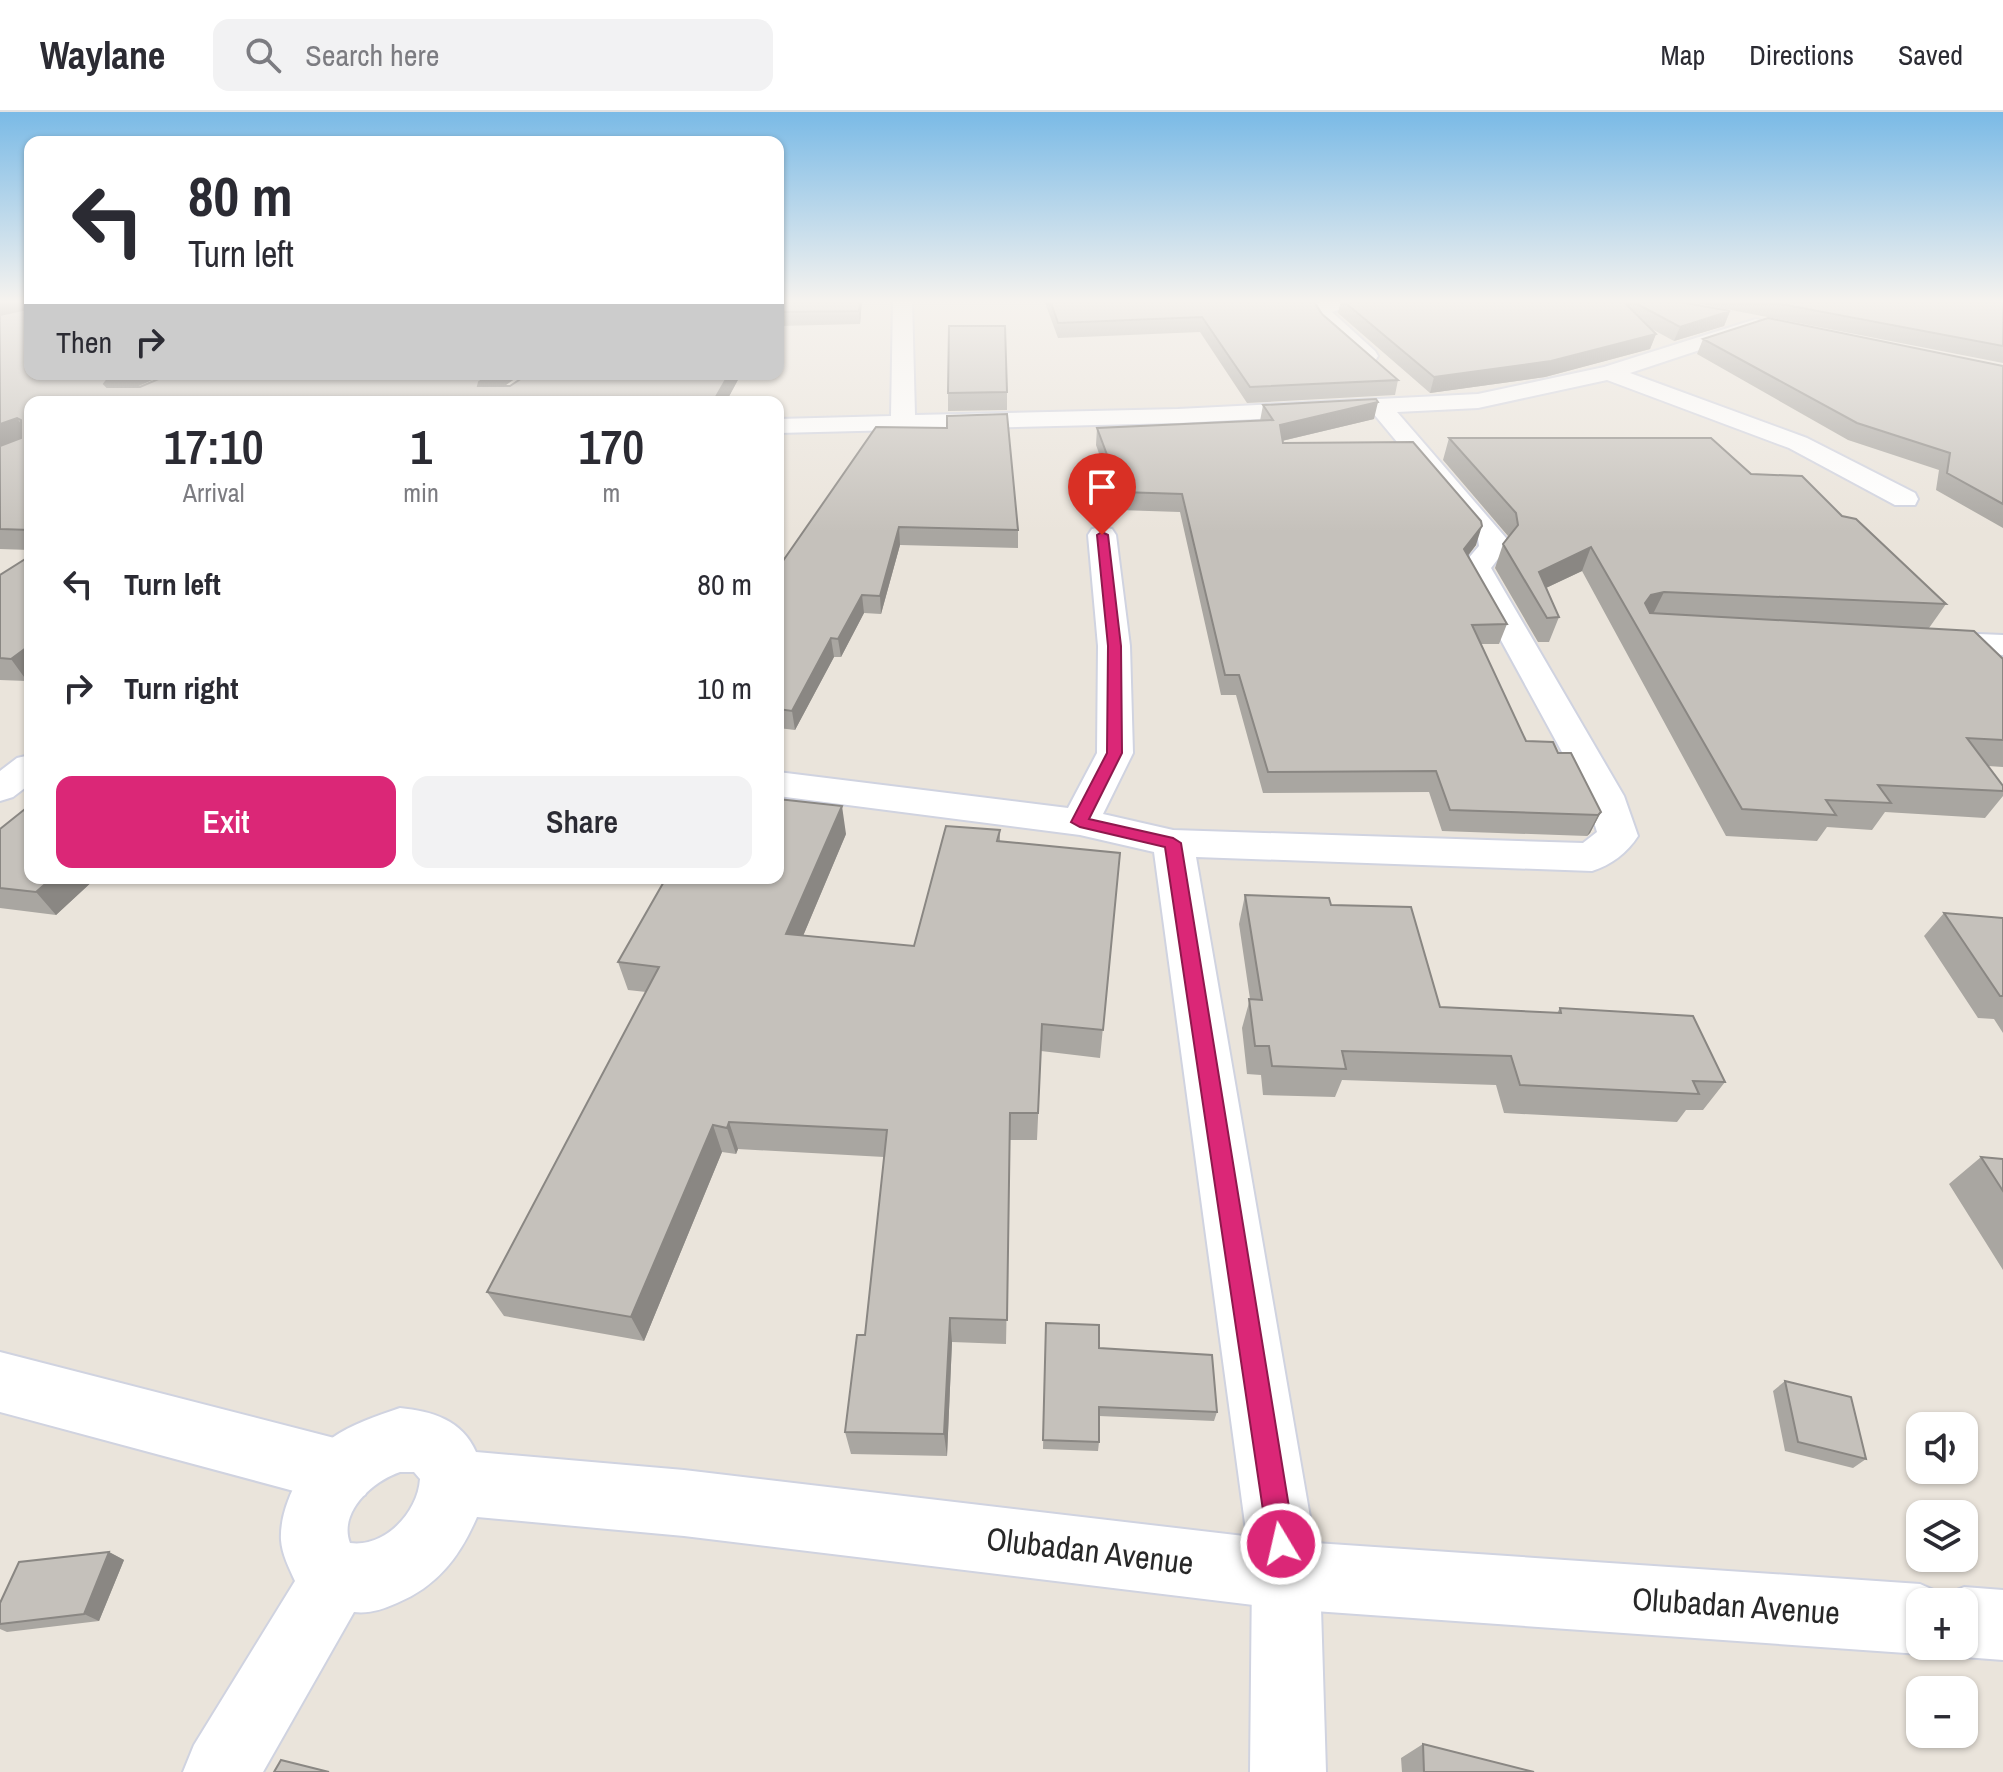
<!DOCTYPE html>
<meta charset="utf-8">
<style>
:root{--surface:#fff;--page:#f2f2f3;--text:#2b2b33;--muted:#7c7c81;--line:#e1e1e2;--accent:#db2777}
body{margin:0;font-family:"Archivo Narrow",sans-serif;background:var(--page);color:var(--text);height:100vh;display:flex;flex-direction:column;font-size:30px;white-space:nowrap}
*{box-sizing:border-box;margin:0}
p{font-size:26px;color:var(--muted)}
.icon{flex:none;width:44px;height:44px;fill:none;stroke:currentColor;stroke-width:2;stroke-linecap:round;stroke-linejoin:round}
.map{position:relative;flex:1;overflow:hidden}
.drawer{position:absolute;left:24px;top:284px;width:760px;height:488px;display:flex;flex-direction:column;background:var(--surface);border-radius:16px;box-shadow:0 2px 6px #0004}
.drawer>*{flex:none}
.banner{position:absolute;left:24px;top:24px;width:760px;height:244px;border-radius:16px;box-shadow:0 2px 6px #0004;background:#fff;color:var(--text);overflow:hidden}
.buttons{position:absolute;left:1906px;top:1300px;display:grid;gap:16px}
.buttons a{display:grid;place-items:center;width:72px;height:72px;border-radius:16px;background:var(--surface);box-shadow:0 2px 6px #0004;font-size:40px}
.pin{position:absolute;display:grid;place-items:center;width:68px;height:68px;color:#fff;margin:-82px -34px;border-radius:50% 50% 50% 0;rotate:-45deg;box-shadow:0 0 8px #0007}
.pin .icon{rotate:45deg}
.me{position:absolute;width:88px;margin:-44px;rotate:351deg;stroke-linejoin:round;filter:drop-shadow(0 0 6px #0008)}
.turn{display:flex;align-items:center;gap:28px;height:168px;padding:0 32px;font-size:36px}
.turn .icon{width:104px;height:104px;stroke-width:2.5}
.turn b{display:block;font-size:56px;line-height:68px}
.then{display:flex;align-items:center;height:76px;padding:0 32px;background:#0003;gap:16px;font-size:30px}
.eta{display:flex;justify-content:space-evenly;align-items:center;height:136px;text-align:center}
.eta b{font-size:48px;font-weight:600;line-height:56px}
.button{display:flex;gap:16px;margin-top:auto;padding:16px 32px}
.button a{flex:1;height:92px;border-radius:16px;background:var(--accent);color:#fff;font-size:32px;font-weight:600;line-height:92px;text-align:center}
.button a+a{background:var(--page);color:var(--text)}
ul{padding:0;list-style:none}
li{display:flex;align-items:center;gap:24px;height:104px;padding:0 32px}
li div{flex:1}
li b{display:block;font-size:30px}
li em{font-style:normal}
header{display:flex;align-items:center;gap:48px;box-sizing:border-box;height:112px;padding:0 40px;background:var(--surface);border-bottom:2px solid var(--line)}
header strong{font-size:38px}
nav{display:flex;gap:44px;margin-inline-start:auto;font-size:28px}
.search{width:560px;height:72px;background:var(--page);display:flex;align-items:center;gap:20px;box-sizing:border-box;padding:0 28px;border-radius:16px;color:var(--muted);font-size:30px}
.map>svg:first-child{display:block}
</style>
<header>
<strong>Waylane</strong>
<div class="search"><svg class="icon" aria-label="search" viewBox="0 0 24 24"><circle cx="10" cy="10" r="6"/><path d="M15 15l6 6"/></svg>Search here</div>
<nav><a>Map</a><a>Directions</a><a>Saved</a></nav>
</header>
<div class="map">
<svg width="2003" height="1660" viewBox="0 0 2003 1660">
<rect width="100%" height="100%" fill="#eae4db"/>
<g fill="none" stroke-linecap="round" stroke-linejoin="round">
<defs>
<path id="minor" d="M893,188H912L915,303L1178,297L1478,282L1604,255L1756,207L1763,209L1766,213L1763,217L1630,261L1807,326L1915,381L1918,387L1915,393H1895L1789,336L1607,268L1478,296L1397,300L1506,426L1507,435L1491,456L1624,684L1638,724C1627,741 1611,753 1592,759L1196,745L1320,1463L1326,1660H1250L1252,1463L1154,740L1080,723L778,684V660L1068,696L1097,641L1098,534L1088,423L1092,417L1102,415L1112,417L1116,423L1130,534L1133,641L1103,702L1173,718L1583,731L1597,720L1586,684L1461,455L1479,434L1478,427L1373,301L1178,311L778,321V307L891,304Z
M1328,188H1358L1356,192L1332,200L1375,239L1378,244L1375,249H1359L1322,215L1312,200L1319,190Z
M1929,520L2003,523V543L1918,537L1913,530L1918,523Z
M30,643V672L13,685L0,689V659L17,646Z
M0,1240L342,1328L365,1337L374,1360L365,1383L342,1392L0,1300Z"/>
<path id="tertiary" d="M400,1296C432,1299 462,1308 476,1340L684,1358L1286,1429L1920,1472L1945,1483L1964,1475L2003,1478V1548L1964,1545L1939,1534L1920,1542L1286,1497L684,1424L477,1405C460,1444 438,1474 397,1491C384,1497 369,1502 354,1500L263,1660H183L194,1633L295,1469C289,1456 282,1442 281,1428C279,1394 305,1346 332,1326C352,1312 377,1304 400,1296ZM400,1360H414L420,1367C418,1400 385,1436 350,1431C338,1400 373,1369 400,1360ZM1920,1490H1964V1534H1920Z"/>
</defs>
<use href="#minor" stroke="#d0d3e0" stroke-width="4"/>
<use href="#tertiary" stroke="#d0d3e0" stroke-width="4"/>
<use href="#minor" fill="#fff" fill-rule="evenodd"/>
<use href="#tertiary" fill="#fff" fill-rule="evenodd"/>
</g>
<path fill="#a9a6a1" d="M0,188L166,262L137,275L170,262H522L504,274L740,264L726,290H30V438L0,437Z
M778,188H862L860,212L778,214Z
M1044,188H1318L1315,192L1322,202L1398,268L1395,283L1247,291L1200,220L1058,226Z
M1341,188H1670L1730,199L1724,214L1674,229L1650,216L1656,222L1650,237L1545,265L1430,281L1338,201Z
M1680,188H2003V251Z
M1703,227L2003,254V416L1936,378L1939,358L1848,328L1697,242Z
M1007,280V298L948,299V281Z
M1263,293L1374,307L1282,329L1283,331L1476,433L1468,444L1507,512L1499,532H1481L1526,629L1558,641L1601,700L1590,721L1587,724L1442,719L1429,680L1263,681L1236,583H1221L1180,400L1119,398L1096,333L1097,316L1260,309Z
M876,315L1018,418V436L900,433L881,502L864,501L841,545H834L795,618L778,616V456Z
M1449,326L1751,362L1842,404L1946,492L1929,516L2003,547V655L1988,654L2003,674V684L1985,706L1885,700L1872,718L1827,715L1817,729L1726,724L1582,459L1546,476L1559,505L1549,530H1538L1495,456L1503,432L1508,424L1443,348Z
M0,463L27,569L0,568Z
M0,717L30,766H96L56,803L0,796Z
M1000,718V730L1120,741L1100,946L1041,939L1037,1028H1010L1006,1232L952,1230L947,1344L851,1342L845,1320L865,1223L884,1045L738,1037L736,1042L722,1040L644,1229L504,1204L487,1180L646,880L628,878L618,850L846,722L803,824L914,834Z
M1245,783L1331,793L1440,895L1557,901L1560,896L1725,970L1703,998H1686L1677,1010L1504,1001L1496,973L1342,968L1335,985L1263,983L1261,963L1247,962L1242,916L1250,887L1239,812Z
M1944,801L2003,806V921L1994,907L1978,906L1924,824Z
M1981,1045L2003,1047V1158L1949,1072Z
M1046,1211L1099,1236L1217,1300L1214,1309L1099,1304V1330L1098,1339L1043,1337Z
M1785,1269L1866,1347L1853,1356L1785,1339L1773,1279Z
M109,1440L124,1448L99,1509L7,1520L0,1517V1491Z
M1423,1632L1534,1660H1402L1401,1646Z"/>
<path fill="#8a8783" d="M0,188H26L30,195L0,206Z
M860,188H862L860,212L859,199Z
M1730,199L1724,214L1674,229L1680,215Z
M1656,222L1650,237L1545,265L1430,281L1434,265Z
M116,262H166L120,282L114,290L104,272L110,264Z
M490,262H522L484,288L478,274L479,270Z
M729,262H740V264L726,290H713Z
M1378,290L1374,307L1277,330L1280,313Z
M17,306L29,324L0,335V312Z
M778,361L781,381L778,384Z
M1482,414L1476,433L1458,456L1464,437Z
M899,415L900,433L881,502L880,484Z
M1591,435L1582,459L1533,482L1539,460Z
M1664,480L1652,504L1645,491L1651,483Z
M862,483L864,501L841,545L838,527Z
M831,526L834,545L795,618L792,599Z
M30,533V566L27,569L11,547Z
M842,694L846,722L792,850L786,822Z
M1601,700L1590,721L1587,724L1598,703Z
M52,766H96L56,803L36,780Z
M729,1010L738,1037L736,1042L727,1016Z
M713,1013L722,1040L644,1229L631,1205Z
M950,1206L952,1230L947,1344L944,1322Z
M109,1440L124,1448L99,1509L84,1502Z"/>
<path fill="#c5c1bb" stroke="#8a8783" stroke-width="2" d="M23,188H30V262H116L110,264L104,272L107,275H140L170,262H490L479,270L478,274H510L528,262H729L713,290H30V418L0,417V334L21,326V308L17,306L0,312V203L23,198Z
M778,188H860L859,199L778,200Z
M1050,188H1313L1322,202L1398,268L1250,275L1202,205L1058,211Z
M1342,188H1622L1656,222L1551,249L1434,265Z
M1630,188H1670L1730,199L1680,215Z
M1759,188H2003V234Z
M1768,206L2003,254V392L1947,361L1950,341L1857,311L1703,227Z
M949,214H1005L1007,280L948,281Z
M1376,287L1378,290L1280,313L1283,331L1413,330L1481,409L1482,414L1464,437L1507,512L1472,513L1526,629L1553,630L1558,641H1571L1601,700L1598,703L1450,698L1436,659L1268,660L1239,563H1225L1182,382L1121,380L1097,316L1273,308L1263,293Z
M1007,302L1018,418L899,415L880,484L862,483L838,527L831,526L792,599L778,597V456L876,315L947,316V304Z
M1449,326H1711L1751,362L1802,364L1842,404L1856,407L1946,492L1664,480L1651,483L1645,491L1650,501L1974,519L2003,547V628L1967,626L2003,674V679L1878,673L1891,691L1826,688L1836,703L1742,697L1591,435L1539,460L1559,505L1547,506L1503,432L1518,413L1516,401Z
M30,444V533L11,547L0,546V463Z
M778,687L842,694L786,822L914,834L946,714L1000,718L997,729L1120,741L1103,918L1042,912L1038,1001H1010L1007,1208L950,1206L944,1322L845,1320L857,1223H865L887,1018L729,1010L727,1016L713,1013L631,1205L487,1180L659,855L618,850L666,766H778Z
M30,693V766H52L36,780L0,776V717Z
M1245,783L1329,786L1331,793L1411,795L1440,895L1561,901L1560,896L1693,904L1725,970L1693,969L1699,982L1520,973L1511,944L1342,939L1346,957L1272,954L1269,934H1255L1249,887L1262,888Z
M1944,801L2003,806V884H2000Z
M1981,1045L2003,1047V1079Z
M1046,1211L1099,1213V1236L1212,1243L1217,1300L1099,1295V1330L1043,1328Z
M1785,1269L1851,1285L1866,1347L1798,1330Z
M109,1440L84,1502L0,1512V1491L19,1450Z
M1423,1632L1534,1660H1424Z
M281,1648L329,1660H274Z"/>
<linearGradient id="sky" x2="0" y2="1"><stop stop-color="#7abae6"/><stop offset="0.45" stop-color="#f6f3ef"/><stop offset="1" stop-color="#f6f3ef" stop-opacity="0"/></linearGradient>
<rect width="2003" height="420" fill="url(#sky)"/>
<path fill="#db2777" stroke="#8e194d" stroke-width="2" d="M1102,420L1108,423L1121,534L1122,641L1089,707L1173,726L1181,731L1295,1432L1291,1442L1281,1446L1272,1442L1268,1432L1165,735L1080,715L1071,710L1107,641L1108,534L1097,423Z"/>
<g text-anchor="middle" stroke-width="6" stroke-linejoin="round" paint-order="stroke">
<g font-size="32" fill="#282828" stroke="#fff">
<text transform="translate(1090 1439) rotate(7)" y="11">Olubadan Avenue</text>
<text transform="translate(1736 1494) rotate(4)" y="11">Olubadan Avenue</text>
</g>
</g>
</svg>
<div class="buttons">
<a><svg class="icon" aria-label="sound" viewBox="0 0 24 24"><path d="M4 9h4l5-4v14l-5-4H4zM17 9q2 3 0 6"/></svg></a>
<a><svg class="icon" aria-label="layers" viewBox="0 0 24 24"><path d="M12 4l9 5-9 5-9-5zM3 14l9 5 9-5"/></svg></a>
<a>+</a>
<a>−</a>
</div>
<div class="pin" style="left:1102px;top:423px;background:#d93025"><svg class="icon" aria-label="arrive" viewBox="0 0 24 24"><path d="M6 21V4h12l-3 4 3 4H6"/></svg></div>
<svg class="me" style="left:1281px;top:1432px" viewBox="-20 -20 40 40"><circle r="17" fill="#db2777" stroke="#fff" stroke-width="3"/><path d="M0-11L8 9 0 5-8 9z" fill="#fff"/></svg>
<div class="banner">
<div class="turn"><svg class="icon" aria-label="left" viewBox="0 0 24 24"><path d="M17 20v-9H6M10 6l-5 5 5 5"/></svg><div><b>80 m</b>Turn left</div></div>
<div class="then">Then<svg class="icon" aria-label="right" viewBox="0 0 24 24"><path d="M7 20v-9h11M14 6l5 5-5 5"/></svg></div>
</div>
<section class="drawer">
<div class="eta">
<div><b>17:10</b><p>Arrival</p></div>
<div><b>1</b><p>min</p></div>
<div><b>170</b><p>m</p></div>
</div>
<ul>
<li><svg class="icon" aria-label="left" viewBox="0 0 24 24"><path d="M17 20v-9H6M10 6l-5 5 5 5"/></svg><div><b>Turn left</b></div><em>80 m</em></li>
<li><svg class="icon" aria-label="right" viewBox="0 0 24 24"><path d="M7 20v-9h11M14 6l5 5-5 5"/></svg><div><b>Turn right</b></div><em>10 m</em></li>
</ul>
<div class="button"><a>Exit</a><a>Share</a></div>
</section>
</div>
